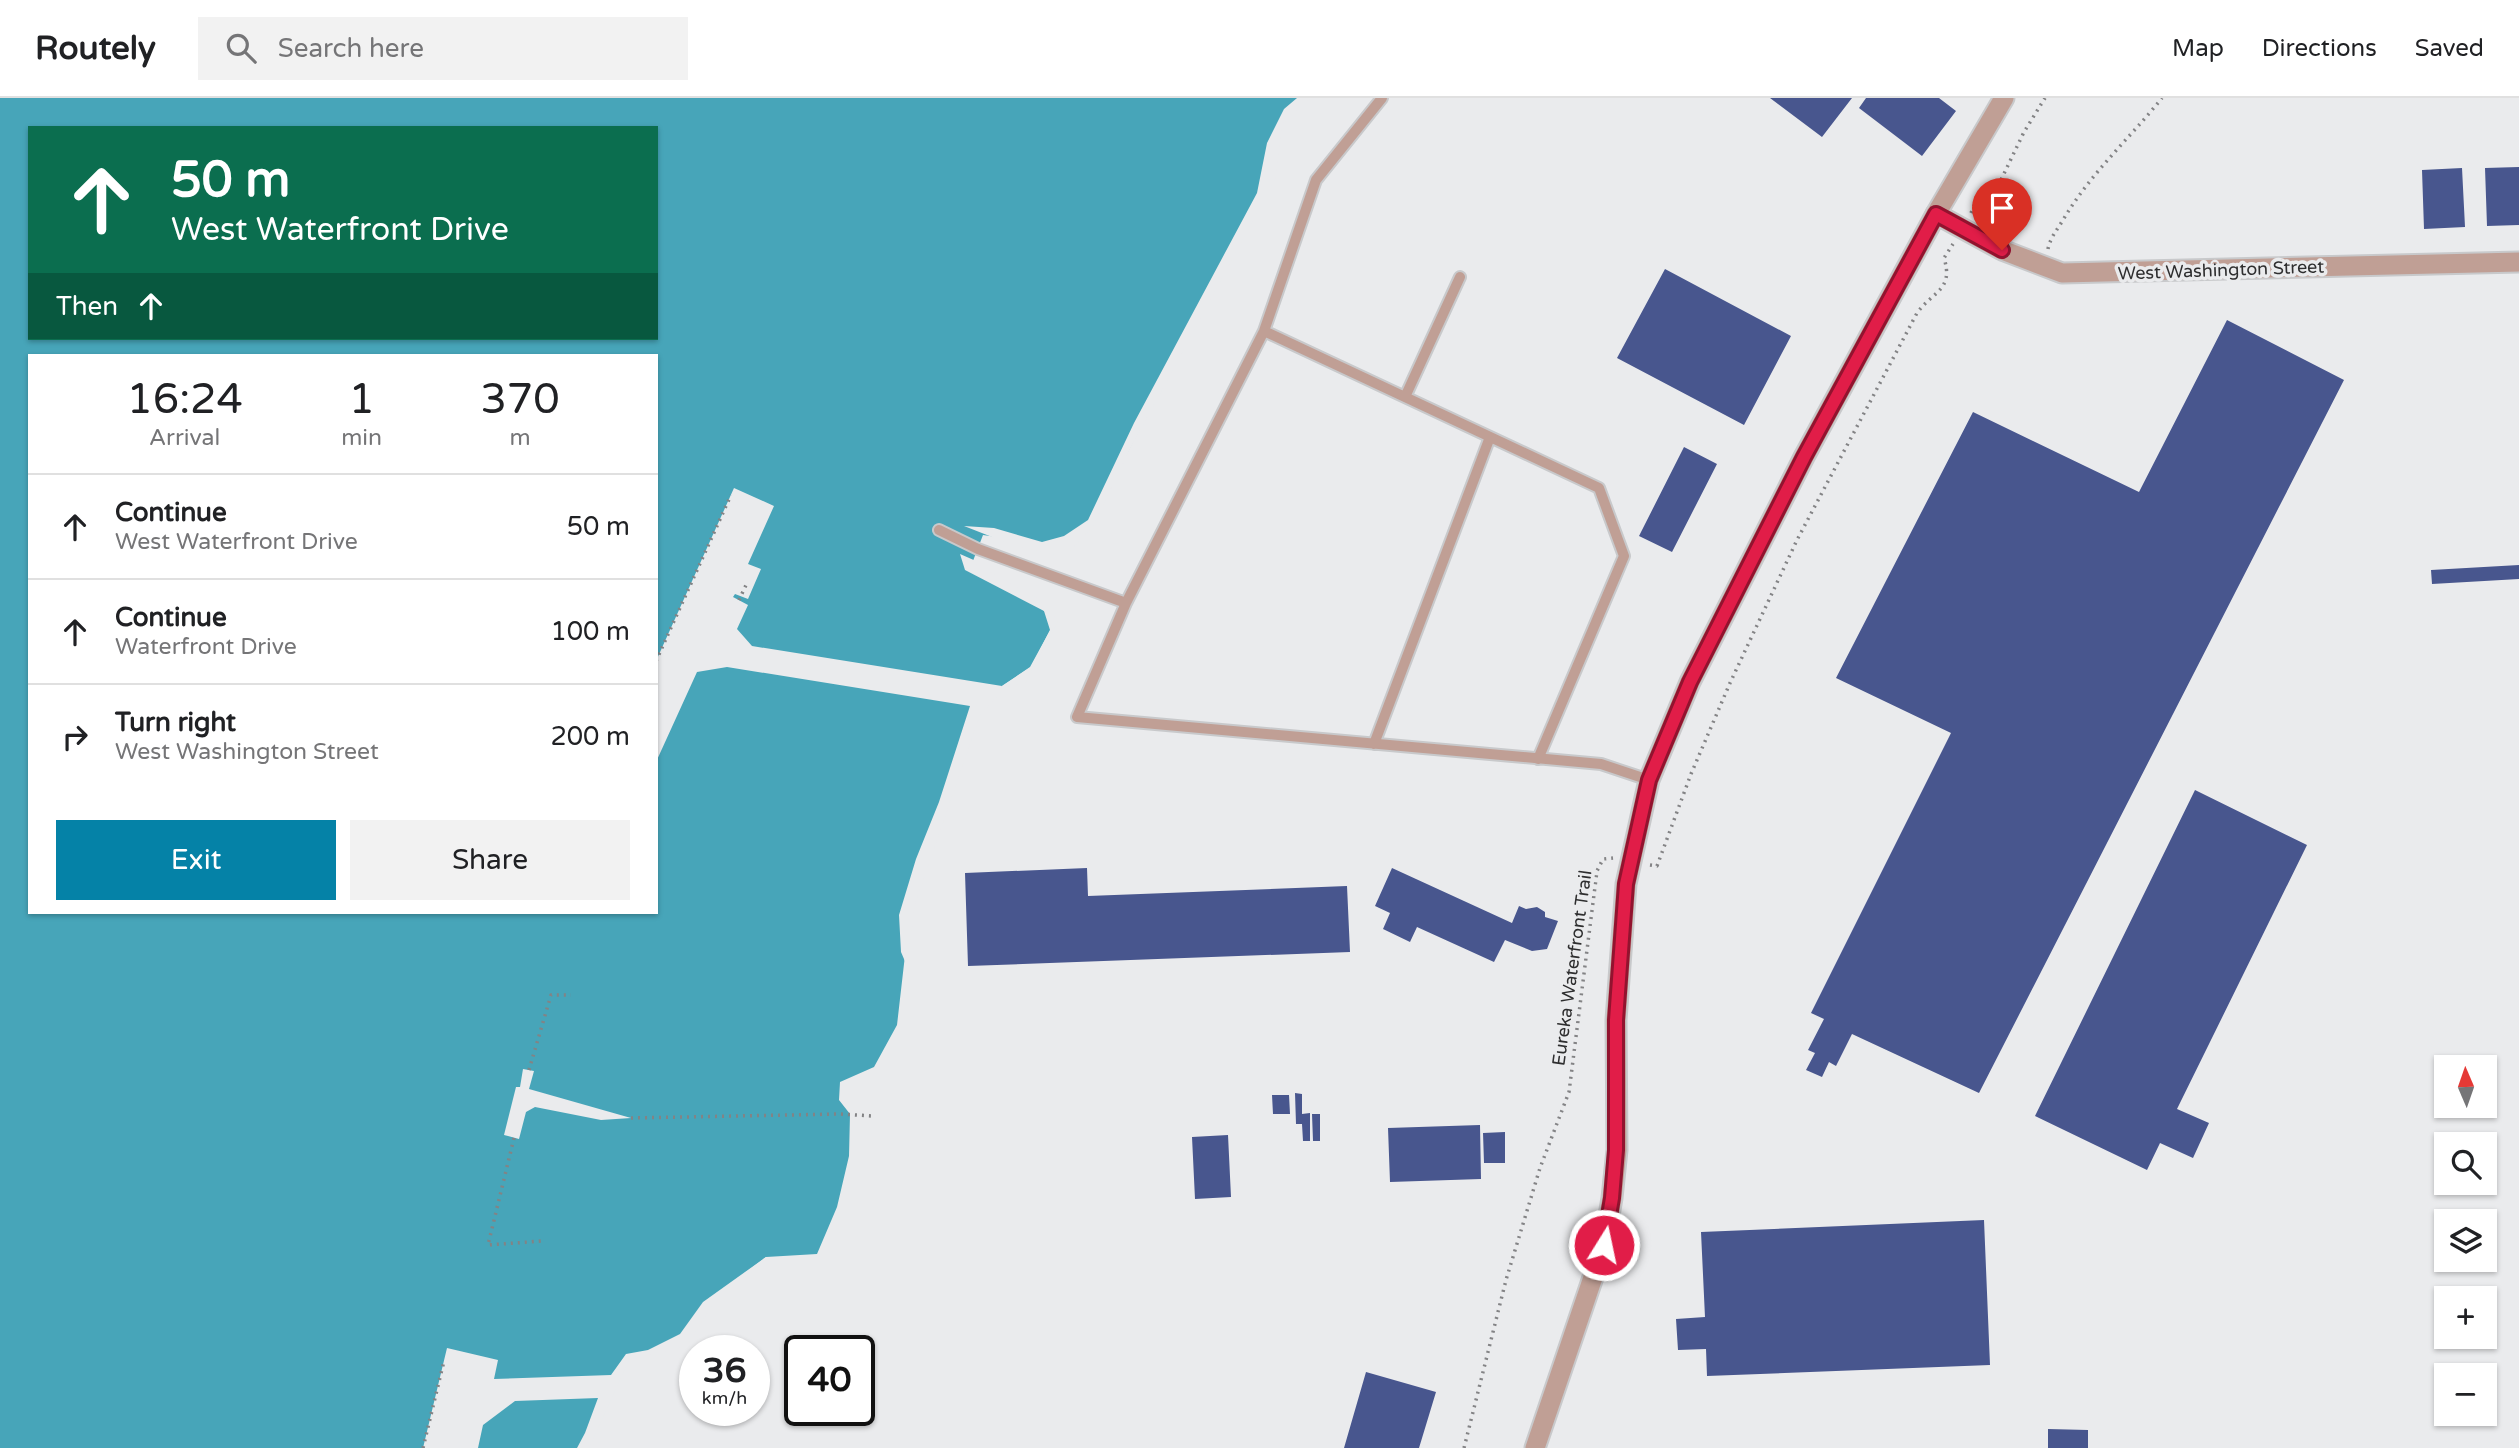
<!DOCTYPE html>
<meta charset="utf-8">
<style>
:root{--surface:#fff;--page:#f2f2f2;--text:#202124;--muted:#757577;--line:#e0e0e0;--accent:#0582a7}
body{margin:0;font-family:"Varela Round",sans-serif;background:var(--page);color:var(--text);height:100vh;display:flex;flex-direction:column;font-size:26px;white-space:nowrap}
*{box-sizing:border-box;margin:0}
p{font-size:23px;color:var(--muted)}
.icon{flex:none;width:38px;height:38px;fill:none;stroke:currentColor;stroke-width:2;stroke-linecap:round;stroke-linejoin:round}
.map{position:relative;flex:1;overflow:hidden}
.details{position:absolute;left:28px;top:256px;width:630px;height:560px;display:flex;flex-direction:column;background:var(--surface);border-radius:0px;box-shadow:0 2px 5px #0004}
.details>*{flex:none}
.hud{position:absolute;left:28px;top:28px;width:630px;height:214px;border-radius:0px;box-shadow:0 2px 5px #0004;background:#0b6e4f;color:#fff;overflow:hidden}
.needle{width:46px;rotate:358deg}
.tools{position:absolute;left:2434px;top:957px;display:grid;gap:14px}
.tools a{display:grid;place-items:center;width:63px;height:63px;border-radius:0px;background:var(--surface);box-shadow:0 2px 5px #0004;font-size:35px}
.speed{position:absolute;left:679px;top:1237px;display:flex;gap:14px;font-size:35px;font-weight:700;text-align:center}
.speed>*{display:grid;place-content:center;width:91px;height:91px;border-radius:50%;background:var(--surface);box-shadow:0 2px 5px #0004;line-height:1}
.speed small{font-size:18px;font-weight:400}
.speed .limit{border:4px solid #111;border-radius:10px;background:#fff;color:#111}
.pin{position:absolute;display:grid;place-items:center;width:60px;height:60px;color:#fff;margin:-72px -30px;border-radius:50% 50% 50% 0;rotate:-45deg;box-shadow:0 0 7px #0007}
.pin .icon{rotate:45deg}
.me{position:absolute;width:77px;margin:-38px;rotate:10deg;stroke-linejoin:round;filter:drop-shadow(0 0 5px #0008)}
.turn{display:flex;align-items:center;gap:24px;height:147px;padding:0 28px;font-size:32px}
.turn .icon{width:91px;height:91px;stroke-width:2.5}
.turn b{display:block;font-size:49px;line-height:60px}
.then{display:flex;align-items:center;height:66px;padding:0 28px;background:#0003;gap:14px;font-size:26px}
.eta{display:flex;justify-content:space-evenly;align-items:center;height:119px;text-align:center}
.eta b{font-size:42px;font-weight:600;line-height:49px}
.primary-button{display:flex;gap:14px;margin-top:auto;padding:14px 28px}
.primary-button a{flex:1;height:80px;border-radius:0px;background:var(--accent);color:#fff;font-size:28px;font-weight:600;line-height:80px;text-align:center}
.primary-button a+a{background:var(--page);color:var(--text)}
ul{padding:0;list-style:none}
li{display:flex;align-items:center;gap:21px;height:105px;padding:0 28px;border-top:2px solid var(--line)}
li div{flex:1}
li b{display:block;font-size:26px}
li em{font-style:normal}
header{display:flex;align-items:center;gap:42px;box-sizing:border-box;height:98px;padding:0 35px;background:var(--surface);border-bottom:2px solid var(--line)}
header strong{font-size:33px}
nav{display:flex;gap:38px;margin-inline-start:auto;font-size:24px}
.search{width:490px;height:63px;background:var(--page);display:flex;align-items:center;gap:18px;box-sizing:border-box;padding:0 24px;border-radius:0px;color:var(--muted);font-size:26px}
.map>svg:first-child{display:block}
</style>
<header>
<strong>Routely</strong>
<div class="search"><svg class="icon" aria-label="search" viewBox="0 0 24 24"><circle cx="10" cy="10" r="6"/><path d="M15 15l6 6"/></svg>Search here</div>
<nav><a>Map</a><a>Directions</a><a>Saved</a></nav>
</header>
<div class="map">
<svg width="2519" height="1350" viewBox="0 0 2519 1350">
<rect width="100%" height="100%" fill="#eaebed"/>
<path fill="#47a5b9" fill-rule="evenodd" d="M0,0H1307L1279,24L1271,81L1090,426L1069,449L983,437L971,468L1036,503L1054,525L1030,569L1002,588L977,615L911,805L897,927L874,969L840,984L839,1002L850,1016L849,1058L837,1109L817,1156L766,1159L711,1201L685,1245L627,1260L585,1350H0ZM30,30H656V240H30ZM30,257H656V814H30Z"/>
<path fill="#eaebed" d="M1297,0H1311L1282,26L1275,82L1129,353L1093,428L1071,452L1056,457L1010,446L964,428L994,430L1042,444L1064,438L1088,422L1134,325L1257,95L1267,45L1284,11Z
M734,390L774,408L748,466L761,471L748,501L735,496L733,499L748,507L737,531L752,548L1002,588L1031,569L1050,532L1044,513L965,472L960,456L976,463L975,466L1038,500L1058,523L1026,584L1010,589L1002,588L1001,594L980,617L915,806L907,868L901,854L899,817L916,761L939,704L970,608L727,569L697,574L656,664V563Z
M523,971L534,973L529,991L631,1020L601,1022L535,1009L526,1014L519,1041L504,1037L516,989H520Z
M766,1159H771L714,1204L687,1248L629,1262L589,1350H577L585,1335L598,1300L515,1303L483,1327L478,1350H423L447,1250L498,1262L494,1281L611,1277L626,1256L648,1252L680,1236L703,1204Z"/>
<path fill="#48568e" d="M1770,0H1852L1822,39Z
M1866,0H1939L1956,13L1922,58L1859,10Z
M2519,69V127L2487,128L2485,70Z
M2462,70L2465,129L2424,131L2422,72Z
M1665,171L1791,238L1744,327L1617,260Z
M2227,222L2344,282L1979,995L1852,936L1836,968L1829,964L1822,979L1806,972L1815,955L1808,952L1824,921L1811,915L1951,635L1836,580L1973,314L2139,394Z
M1684,349L1717,366L1672,454L1639,438Z
M2519,467V481L2432,486L2431,472Z
M2195,692L2307,747L2177,1011L2209,1025L2193,1060L2160,1045L2147,1072L2035,1018Z
M1087,770L1088,798L1347,788L1350,854L968,868L965,775Z
M1392,770L1512,825L1519,808L1526,811L1537,809L1545,814V819L1558,823L1547,851L1532,853L1505,842L1494,864L1417,829L1410,844L1383,831L1390,815L1375,808Z
M1295,995L1302,996V1016L1310,1015V1043H1303L1302,1026H1296Z
M1272,997H1289L1290,1016H1273Z
M1312,1016H1320V1043H1313Z
M1480,1027L1481,1081L1390,1084L1388,1030Z
M1505,1034V1065H1484L1483,1035Z
M1228,1037L1231,1099L1195,1101L1192,1039Z
M1984,1122L1990,1267L1707,1278L1706,1251L1678,1252L1676,1221L1705,1219L1701,1134Z
M1366,1274L1436,1294L1419,1350H1344Z
M2048,1331L2088,1332V1350H2048Z"/>
<g fill="none" stroke-linecap="round" stroke-linejoin="round">
<defs>
<path id="service" d="M1382,0L1316,82L1264,233L1126,505L1077,619L1601,666L1649,682
M1264,233L1599,390L1624,458L1538,661
M1405,299L1460,179
M939,432L978,451L1126,505
M1374,646L1490,339"/>
<path id="minor" d="M1936,116L2002,152L2062,175L2519,164"/>
<path id="tertiary" d="M1535,1350L1604,1147L1612,1100L1617,1052L1616,922L1626,786L1649,682L1690,584L1804,359L1936,116L2004,0"/>
</defs>
<use href="#service" stroke="#c8c9cb" stroke-width="14"/>
<use href="#minor" stroke="#c8c9cb" stroke-width="23"/>
<use href="#tertiary" stroke="#c8c9cb" stroke-width="23"/>
<path stroke="#838385" stroke-width="3.5" stroke-dasharray="2 5" stroke-linecap="butt" d="M1971,115L1979,96L1991,94L1999,86L2024,34L2045,0
M2048,151C2050,140 2057,132 2063,122C2090,76 2129,41 2162,0
M739,502L747,485
M656,563L731,397
M1650,767L1657,768L1691,676L1730,585L1797,442L1917,215C1933,193 1954,192 1944,160L1953,146
M529,972L551,897H571
M631,1020L840,1016L872,1018
M514,1040L488,1147L542,1143
M423,1350L444,1263
M1464,1350L1506,1182L1540,1070L1569,994L1597,773L1603,761L1613,760"/>
<use href="#service" stroke="#c09f95" stroke-width="10"/>
<use href="#minor" stroke="#c09f95" stroke-width="19"/>
<use href="#tertiary" stroke="#c09f95" stroke-width="19"/>
</g>
<g fill="none" stroke-linecap="round" stroke-linejoin="round">
<defs>
<path id="route" d="M1604,1147L1612,1100L1616,1052V922L1626,786L1649,682L1690,584L1804,359L1936,116L2002,152"/>
</defs>
<use href="#route" stroke="#92132f" stroke-width="18"/>
<use href="#route" stroke="#e11d48" stroke-width="12"/>
</g>
<g text-anchor="middle" stroke-width="7" stroke-linejoin="round" paint-order="stroke">
<g font-size="18" fill="#2e2e2f" stroke="#eaebed">
<text transform="translate(2221 172) rotate(-2)" y="6">West Washington Street</text>
<text transform="translate(1572 870) rotate(-82)" y="6">Eureka Waterfront Trail</text>
</g>
</g>
</svg>
<div class="tools">
<a><svg class="needle" viewBox="-14 -14 28 28"><path d="M0-13l5 13h-10z" fill="#e53935"/><path d="M0 13l5-13h-10z" fill="#757577"/></svg></a>
<a><svg class="icon" aria-label="search" viewBox="0 0 24 24"><circle cx="10" cy="10" r="6"/><path d="M15 15l6 6"/></svg></a>
<a><svg class="icon" aria-label="layers" viewBox="0 0 24 24"><path d="M12 4l9 5-9 5-9-5zM3 14l9 5 9-5"/></svg></a>
<a>+</a>
<a>−</a>
</div>
<div class="speed"><div>36<small>km/h</small></div><div class="limit">40</div></div>
<div class="pin" style="left:2002px;top:152px;background:#d93025"><svg class="icon" aria-label="arrive" viewBox="0 0 24 24"><path d="M6 21V4h12l-3 4 3 4H6"/></svg></div>
<svg class="me" style="left:1604px;top:1147px" viewBox="-20 -20 40 40"><circle r="17" fill="#e11d48" stroke="#fff" stroke-width="3"/><path d="M0-11L8 9 0 5-8 9z" fill="#fff"/></svg>
<div class="hud">
<div class="turn"><svg class="icon" aria-label="ahead" viewBox="0 0 24 24"><path d="M12 20V5M6 11l6-6 6 6"/></svg><div><b>50 m</b>West Waterfront Drive</div></div>
<div class="then">Then<svg class="icon" aria-label="ahead" viewBox="0 0 24 24"><path d="M12 20V5M6 11l6-6 6 6"/></svg></div>
</div>
<section class="details">
<div class="eta">
<div><b>16:24</b><p>Arrival</p></div>
<div><b>1</b><p>min</p></div>
<div><b>370</b><p>m</p></div>
</div>
<ul>
<li><svg class="icon" aria-label="ahead" viewBox="0 0 24 24"><path d="M12 20V5M6 11l6-6 6 6"/></svg><div><b>Continue</b><p>West Waterfront Drive</p></div><em>50 m</em></li>
<li><svg class="icon" aria-label="ahead" viewBox="0 0 24 24"><path d="M12 20V5M6 11l6-6 6 6"/></svg><div><b>Continue</b><p>Waterfront Drive</p></div><em>100 m</em></li>
<li><svg class="icon" aria-label="right" viewBox="0 0 24 24"><path d="M7 20v-9h11M14 6l5 5-5 5"/></svg><div><b>Turn right</b><p>West Washington Street</p></div><em>200 m</em></li>
</ul>
<div class="primary-button"><a>Exit</a><a>Share</a></div>
</section>
</div>
